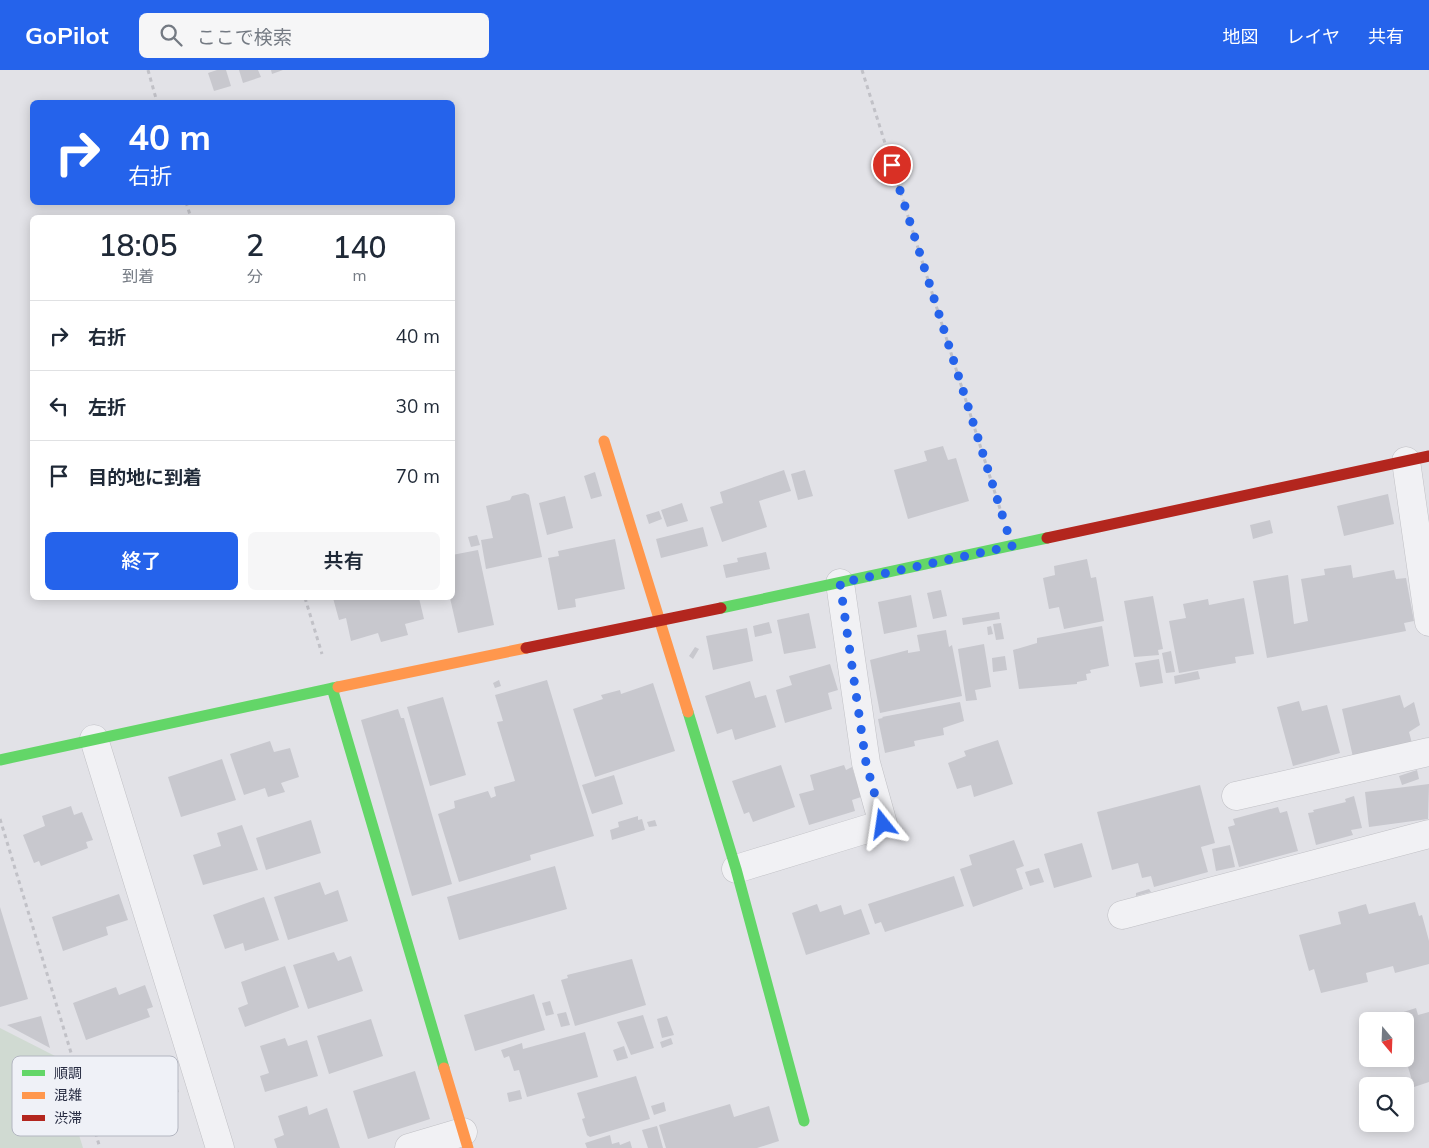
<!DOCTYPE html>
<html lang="ja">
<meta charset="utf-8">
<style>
:root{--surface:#fff;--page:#f6f6f7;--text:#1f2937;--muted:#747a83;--line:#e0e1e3;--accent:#2563eb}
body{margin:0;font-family:Mulish,"Noto Sans JP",sans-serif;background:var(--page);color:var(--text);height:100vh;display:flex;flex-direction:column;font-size:19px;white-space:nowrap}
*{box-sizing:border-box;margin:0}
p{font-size:16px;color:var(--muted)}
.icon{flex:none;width:28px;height:28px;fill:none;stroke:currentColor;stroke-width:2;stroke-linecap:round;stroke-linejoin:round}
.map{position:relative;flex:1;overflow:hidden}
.side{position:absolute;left:30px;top:145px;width:425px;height:385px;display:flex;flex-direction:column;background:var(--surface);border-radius:8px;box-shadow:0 2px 12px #0003}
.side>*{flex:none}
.banner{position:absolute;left:30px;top:30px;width:425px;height:105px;border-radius:8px;box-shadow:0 2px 12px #0003;background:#2563eb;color:#fff;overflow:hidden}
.needle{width:32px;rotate:161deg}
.tools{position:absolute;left:1359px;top:942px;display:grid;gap:10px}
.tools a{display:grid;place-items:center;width:55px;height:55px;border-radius:8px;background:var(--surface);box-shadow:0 2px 12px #0003;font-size:25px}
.pin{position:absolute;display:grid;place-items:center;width:42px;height:42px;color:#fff;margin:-21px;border:2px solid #fff;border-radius:50%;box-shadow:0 1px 5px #0007}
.me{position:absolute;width:55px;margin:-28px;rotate:345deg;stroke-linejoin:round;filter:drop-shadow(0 0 4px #0008)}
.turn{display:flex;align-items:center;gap:18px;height:105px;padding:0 15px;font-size:22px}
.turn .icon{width:65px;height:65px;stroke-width:2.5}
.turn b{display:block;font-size:35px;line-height:42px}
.eta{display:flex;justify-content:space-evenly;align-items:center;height:85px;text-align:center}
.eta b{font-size:30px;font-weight:600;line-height:35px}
.primary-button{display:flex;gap:10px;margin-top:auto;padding:10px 15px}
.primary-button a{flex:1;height:58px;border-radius:8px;background:var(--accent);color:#fff;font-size:20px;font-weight:600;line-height:58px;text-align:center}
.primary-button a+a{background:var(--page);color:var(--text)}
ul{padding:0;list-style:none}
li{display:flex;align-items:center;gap:15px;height:70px;padding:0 15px;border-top:1px solid var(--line)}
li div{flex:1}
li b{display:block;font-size:19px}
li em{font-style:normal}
header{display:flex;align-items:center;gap:30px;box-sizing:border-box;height:70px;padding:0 25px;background:var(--accent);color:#fff}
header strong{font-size:24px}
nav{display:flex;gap:28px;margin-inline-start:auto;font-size:18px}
.search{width:350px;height:45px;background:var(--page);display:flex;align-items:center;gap:12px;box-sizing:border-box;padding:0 18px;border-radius:8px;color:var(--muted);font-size:19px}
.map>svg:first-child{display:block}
</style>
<header>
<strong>GoPilot</strong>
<div class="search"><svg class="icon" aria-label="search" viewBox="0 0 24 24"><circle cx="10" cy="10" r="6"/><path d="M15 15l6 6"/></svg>ここで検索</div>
<nav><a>地図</a><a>レイヤ</a><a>共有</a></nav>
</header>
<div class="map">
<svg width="1429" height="1078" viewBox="0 0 1429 1078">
<rect width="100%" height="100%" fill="#e2e2e7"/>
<path fill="#d0dad2" d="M0,958L55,986L83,1078H0Z"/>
<path fill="#c8c8ce" d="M217,0H226L231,16L214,21L208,3Z
M239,0H258L261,7L243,13Z
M271,0H283L272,4Z
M943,376L948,390L956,388L969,431L908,449L894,400L927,391L924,381Z
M784,400L791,421L759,431L767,457L722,472L710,437L723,433L720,422Z
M805,400L813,426L798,430L791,404Z
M595,402L602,426L591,429L584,406Z
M525,423L529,425L542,487L486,499L481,470L493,468L486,436L510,430L512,426Z
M1388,424L1394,454L1344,466L1337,436Z
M565,426L573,458L547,465L539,433Z
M682,433L688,451L667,457L661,440Z
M659,441L662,449L649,454L646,445Z
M1270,450L1273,463L1253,469L1250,455Z
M703,457L708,476L661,488L656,469Z
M477,465L480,475L471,477L468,467Z
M615,469L625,519L575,529L576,537L558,540L548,488L559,486L558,481Z
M478,480L494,555L458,563L450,528H452V485Z
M766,482L770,499L726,508L723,495L738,492L737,488Z
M1087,489L1091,508L1096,507L1104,551L1064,559L1059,537L1049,539L1043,508L1055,505L1054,496Z
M1351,495L1353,508L1394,500L1396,509L1406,508L1414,551L1404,553L1406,561L1267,588L1253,511L1288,505L1294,554L1308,551L1301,509L1325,505L1324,499Z
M941,520L947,546L933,549L927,523Z
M911,525L917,557L884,564L878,532Z
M1153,526L1163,579L1158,580L1159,585L1134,587L1124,531Z
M333,528H419L424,549L405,554L408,565L381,572L378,563L351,571L346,548L339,550Z
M1244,528L1254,584L1235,587L1236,593L1179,603L1169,551L1186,548L1183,534L1208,529L1209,535Z
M999,542L1000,549L963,555L962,548Z
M809,543L816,578L784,584L777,550Z
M769,552L772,563L755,567L753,556Z
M1001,553L1004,569L996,570L993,554Z
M991,556L993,564L988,565L987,557Z
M1102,556L1109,596L1090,600L1091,603L1086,604L1087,610L1077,612V614L1019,619L1013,580L1037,573V568Z
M747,558L753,591L713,600L706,566Z
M946,560L949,577L952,575L962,626L880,643L870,590L908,580V583L920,581L917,565Z
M984,574L991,617L975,620L977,630L966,631L958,579Z
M695,577L699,579L693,589L689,586Z
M1171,581L1175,602L1166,603L1162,583Z
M1005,586L1007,600L993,602L992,588Z
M1159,589L1163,613L1140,617L1135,593Z
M830,594L838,620L828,623L832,639L785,653L776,620L792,615L789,606Z
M1198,601L1200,609L1175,614L1174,606Z
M499,610L501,616L495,618L493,613Z
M547,610L594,766L530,785L531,790L459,812L438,744L455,738L454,731L488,721L491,728L496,726L494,717L515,711L497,652L503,651L495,625Z
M750,611L755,628L766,625L776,657L735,670L732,659L717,664L705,626Z
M653,613L675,681L595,707L573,639L603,629L601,625L620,620L621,624Z
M1400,625L1404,638L1414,632L1420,655L1409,662L1412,673L1353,687L1342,639Z
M443,627L466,705L430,716L407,637Z
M1299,631L1302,641L1327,635L1340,683L1293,696L1277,637Z
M960,632L964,651L943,658L944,665L914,671L915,676L885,683L878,649L883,648L882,647Z
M398,639L401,648H404L452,814L412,826L361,650Z
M998,670L1013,714L974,727L971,715L957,719L948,693L966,686L964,681Z
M270,671L274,682L290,678L299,707L281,713L285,722L268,727L265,718L244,725L230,684Z
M222,689L236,730L181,747L168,707Z
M781,695L795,737L753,752L749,742L744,744L732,711Z
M844,695L846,700L852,697L861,727L852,730L855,741L809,755L799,724L814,720L810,705Z
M1417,700L1419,709L1402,715L1399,706Z
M614,705L623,734L592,744L582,715Z
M1429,714L1428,749L1369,757L1365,722Z
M1200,715L1215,773L1201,777L1208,802L1154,817L1151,806L1142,808L1138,793L1112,800L1097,742Z
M1354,726L1362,758L1351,760L1353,765L1316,775L1308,743L1314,742L1313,740L1346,732L1345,729Z
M71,736L74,745L82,742L93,770L86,772L88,778L41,796L39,791L34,793L23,765L45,756L42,746Z
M1278,737L1280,743L1287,741L1298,781L1239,797L1228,757L1235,755L1233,749Z
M638,746V750L642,749L645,760L612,770L610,760L619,757L618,752Z
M311,750L321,783L266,800L256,768Z
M655,750L657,756L649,757L647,752Z
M242,755L258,800L203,815L193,785L221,776L217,763Z
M1014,770L1024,796L1016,799L1023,819L973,837L960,799L972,795L969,785Z
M1082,773L1092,807L1054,818L1044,784Z
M1230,775L1235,797L1216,801L1212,779Z
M555,796L567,839L459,870L447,827Z
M1039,798L1044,812L1030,816L1025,802Z
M954,806L964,836L885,862L881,852L875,854L868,834Z
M320,812L325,825L338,820L348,851L288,870L274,827Z
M1149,819L1151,822L1136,826V823Z
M119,824L128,850L106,857L108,865L63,881L52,847Z
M264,827L279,870L245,881L243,873L225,879L213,845Z
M1415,832L1419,846L1422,845L1429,871V894L1395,903L1393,896L1366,903L1368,912L1321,923L1314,899L1309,901L1299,865L1341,854L1338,842L1366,834L1369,844Z
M817,834L820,842L841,835L844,845L861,839L870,864L806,885L792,843Z
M0,837L28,929L0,937Z
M334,882L338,891L351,886L363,921L308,939L293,895Z
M632,889L646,935L575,956L561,910L568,908L567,905Z
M285,896L299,937L245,957L238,938L248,934L241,912Z
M145,915L153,937L147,939L150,947L86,970L73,933L116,917L119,925Z
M534,924L545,960L475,981L464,945Z
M550,931L554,944L546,946L542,933Z
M1416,938L1418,945L1429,942V1012L1414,1017L1405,987V951H1396L1394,945Z
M566,942L570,955L561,957L557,944Z
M643,945L654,978L631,985L617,952Z
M41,946L50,978L7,955Z
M667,946L674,965L662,968L657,949Z
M371,949L383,986L329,1004L317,966Z
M585,962L598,1007L527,1027L519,1000L514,1001L509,986L504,988L501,980L522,973L523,979Z
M285,968L288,976L307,970L318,1006L265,1022L260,1006L269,1003L260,976Z
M671,968L673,974L662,978L660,972Z
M624,976L628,988L617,991L613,980Z
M147,1000L150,1008L172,1000L179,1022L168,1026L171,1034L110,1055L100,1025L124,1016L122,1010Z
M415,1001L430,1049L368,1069L353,1021Z
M636,1006L650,1049L590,1067L587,1065L582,1049L585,1048L577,1023Z
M520,1020L522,1029L509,1032L507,1023Z
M664,1032L666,1041L654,1045L651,1036Z
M730,1034L734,1047L769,1036L779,1071L757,1078H666L659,1055Z
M307,1036L309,1045L327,1038L340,1078H277L274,1069L284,1065L278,1046Z
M657,1056L663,1078H648L642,1060Z
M610,1065L612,1074L619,1072L620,1075L630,1071L632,1078H587L585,1073Z"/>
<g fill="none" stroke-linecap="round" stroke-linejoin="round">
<defs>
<path id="street" d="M1406,391L1429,552
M94,669L220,1078
M1236,726L1429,682
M736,799L883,754L866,693L840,513
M1122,845L1429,764
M409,1078L463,1062"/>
</defs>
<use href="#street" stroke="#c0c0c5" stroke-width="29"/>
<path stroke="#c1c1c7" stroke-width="3" stroke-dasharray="4 4" stroke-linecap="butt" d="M148,0L157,32
M862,0L1001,442
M186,132L191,148
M305,528L322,584
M0,749L100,1078"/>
<use href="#street" stroke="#f1f1f4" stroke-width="28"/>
<path stroke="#63d668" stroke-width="11" d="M721,538L1047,468
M332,618L444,998
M688,642L736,799L804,1051
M0,690L338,617"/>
<path stroke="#ff974d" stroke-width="11" d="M604,371L688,642
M338,617L526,578
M444,998L468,1078"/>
<path stroke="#b3261e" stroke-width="11" d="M1047,468L1429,386
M526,578L721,538"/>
</g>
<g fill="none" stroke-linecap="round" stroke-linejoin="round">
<path stroke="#2563eb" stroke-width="9" stroke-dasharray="0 16.2" d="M883,754L866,693L840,513L1012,476L892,95"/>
</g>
<rect x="12" y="986" width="166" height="80" rx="8" fill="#eff1f7" stroke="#b3b6c1" stroke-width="1"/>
<rect x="22" y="1000" width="23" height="6" fill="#63d668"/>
<rect x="22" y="1022" width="23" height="7" fill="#ff974d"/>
<rect x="22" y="1045" width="23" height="6" fill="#b3261e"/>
<g font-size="14" fill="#272c42">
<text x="54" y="1008">順調</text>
<text x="54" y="1030">混雑</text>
<text x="54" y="1053">渋滞</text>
</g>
</svg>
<div class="tools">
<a><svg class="needle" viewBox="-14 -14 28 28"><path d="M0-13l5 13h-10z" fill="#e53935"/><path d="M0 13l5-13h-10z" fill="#747a83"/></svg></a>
<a><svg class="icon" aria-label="search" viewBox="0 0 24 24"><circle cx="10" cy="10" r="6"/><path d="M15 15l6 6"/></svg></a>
</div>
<div class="pin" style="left:892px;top:95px;background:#d93025"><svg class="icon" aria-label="arrive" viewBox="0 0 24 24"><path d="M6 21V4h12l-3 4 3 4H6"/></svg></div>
<svg class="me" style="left:883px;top:754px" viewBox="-20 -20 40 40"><path d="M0-17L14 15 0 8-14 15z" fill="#2563eb" stroke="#fff" stroke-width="4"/></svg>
<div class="banner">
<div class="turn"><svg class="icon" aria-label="right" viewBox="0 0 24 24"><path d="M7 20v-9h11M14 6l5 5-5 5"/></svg><div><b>40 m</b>右折</div></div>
</div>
<section class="side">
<div class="eta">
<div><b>18:05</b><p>到着</p></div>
<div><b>2</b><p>分</p></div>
<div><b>140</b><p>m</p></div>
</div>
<ul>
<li><svg class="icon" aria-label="right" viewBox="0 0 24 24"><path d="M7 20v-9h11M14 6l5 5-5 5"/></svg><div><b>右折</b></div><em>40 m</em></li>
<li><svg class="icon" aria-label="left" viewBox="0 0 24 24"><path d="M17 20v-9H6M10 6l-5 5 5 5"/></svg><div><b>左折</b></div><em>30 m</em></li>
<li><svg class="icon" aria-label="arrive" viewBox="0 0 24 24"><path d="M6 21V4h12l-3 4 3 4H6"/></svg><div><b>目的地に到着</b></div><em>70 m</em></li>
</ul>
<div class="primary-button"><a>終了</a><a>共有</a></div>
</section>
</div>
